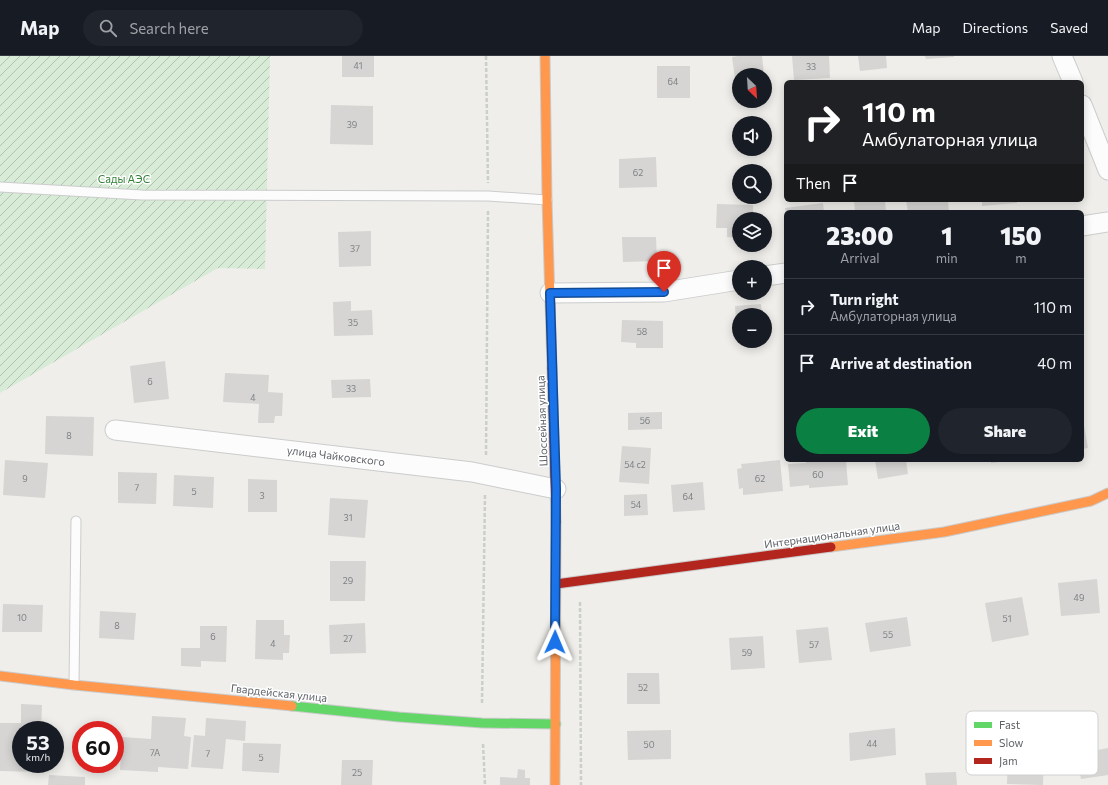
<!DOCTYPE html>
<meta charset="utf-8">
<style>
:root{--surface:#171b24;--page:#20242c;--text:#f1f3f6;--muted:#9ea1a6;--line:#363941;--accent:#0b8043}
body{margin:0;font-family:Commissioner,sans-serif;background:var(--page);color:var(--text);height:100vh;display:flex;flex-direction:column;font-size:15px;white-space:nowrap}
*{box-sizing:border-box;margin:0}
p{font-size:13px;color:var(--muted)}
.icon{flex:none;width:22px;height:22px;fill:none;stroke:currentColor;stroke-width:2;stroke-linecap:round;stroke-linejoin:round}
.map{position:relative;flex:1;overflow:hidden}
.details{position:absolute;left:784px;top:154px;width:300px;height:252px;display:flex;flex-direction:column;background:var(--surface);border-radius:6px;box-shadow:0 2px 10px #0003}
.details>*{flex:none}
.banner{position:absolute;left:784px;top:24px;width:300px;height:122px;border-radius:6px;box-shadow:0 2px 10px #0003;background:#202124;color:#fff;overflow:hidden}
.needle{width:26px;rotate:155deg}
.tools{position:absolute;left:732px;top:12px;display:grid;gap:8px}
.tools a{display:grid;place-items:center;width:40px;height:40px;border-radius:50%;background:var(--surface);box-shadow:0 2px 10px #0003;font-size:20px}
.speed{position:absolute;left:12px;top:665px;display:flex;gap:8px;font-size:20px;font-weight:700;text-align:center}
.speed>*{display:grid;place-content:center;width:52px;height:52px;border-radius:50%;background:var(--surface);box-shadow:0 2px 10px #0003;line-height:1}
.speed small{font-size:10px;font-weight:400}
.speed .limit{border:6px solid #d22;background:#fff;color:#111}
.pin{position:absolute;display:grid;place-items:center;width:34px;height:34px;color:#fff;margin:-41px -17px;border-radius:50% 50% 50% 0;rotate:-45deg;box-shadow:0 0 4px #0007}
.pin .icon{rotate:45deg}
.me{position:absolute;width:44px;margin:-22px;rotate:1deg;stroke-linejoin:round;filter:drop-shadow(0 0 3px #0008)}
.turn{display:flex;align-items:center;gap:14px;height:84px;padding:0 12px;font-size:18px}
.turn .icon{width:52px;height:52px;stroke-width:2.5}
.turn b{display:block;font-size:28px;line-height:34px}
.then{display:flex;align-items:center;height:38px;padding:0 12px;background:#0003;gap:8px;font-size:15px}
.eta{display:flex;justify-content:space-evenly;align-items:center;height:68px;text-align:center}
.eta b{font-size:24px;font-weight:800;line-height:28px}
.primary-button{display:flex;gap:8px;margin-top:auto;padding:8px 12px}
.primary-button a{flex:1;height:46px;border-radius:24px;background:var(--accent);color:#fff;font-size:16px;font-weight:800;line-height:46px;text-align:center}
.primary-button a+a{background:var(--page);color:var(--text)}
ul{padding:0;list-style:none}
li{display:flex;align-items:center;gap:12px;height:56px;padding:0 12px;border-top:1px solid var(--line)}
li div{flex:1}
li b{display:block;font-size:15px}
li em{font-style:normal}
header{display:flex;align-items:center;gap:24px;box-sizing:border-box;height:56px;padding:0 20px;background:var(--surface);border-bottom:1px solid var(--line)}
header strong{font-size:19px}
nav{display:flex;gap:22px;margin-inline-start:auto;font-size:14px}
.search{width:280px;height:36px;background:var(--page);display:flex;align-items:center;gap:10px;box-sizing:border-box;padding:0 14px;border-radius:22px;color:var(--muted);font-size:15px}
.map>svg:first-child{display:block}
</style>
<header>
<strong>Map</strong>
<div class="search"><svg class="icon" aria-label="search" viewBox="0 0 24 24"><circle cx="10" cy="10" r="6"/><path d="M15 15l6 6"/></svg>Search here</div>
<nav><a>Map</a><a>Directions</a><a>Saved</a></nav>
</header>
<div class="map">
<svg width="1108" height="729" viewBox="0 0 1108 729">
<defs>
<pattern id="garden-furrows" width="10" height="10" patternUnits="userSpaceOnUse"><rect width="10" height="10" fill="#d8ebd6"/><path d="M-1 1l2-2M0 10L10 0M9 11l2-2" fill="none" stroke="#b2c2b1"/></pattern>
</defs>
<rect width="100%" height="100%" fill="#efeeea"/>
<path fill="url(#garden-furrows)" d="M0,0H270L265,213L218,212L0,337Z"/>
<path fill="#d6d5d3" d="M342,0H374V21H342Z
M738,0H762L764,19H739V28L736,29L732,1Z
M792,0H829L830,22L794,24Z
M858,0H886L887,12L860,15Z
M925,0H954V1L926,3Z
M657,10H690V42H657Z
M331,49L373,50V89L330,88Z
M656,101L657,131L619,132V103Z
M854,144H885L886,156H855Z
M906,144H948L949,156H908Z
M982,144H1017V147L982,150Z
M823,147L824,156H786L785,152Z
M717,148L753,149V163H739V182L727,181V172H716Z
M371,175V210L339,211L338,176Z
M622,181H656L657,205L623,206Z
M351,245V255L372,254L373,279L334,280L333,246Z
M761,248L762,259H739V281L737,282L735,250Z
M622,264L663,265V292H636V287L621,286Z
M165,305L169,343L134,347L130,310Z
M225,317L269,319L268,336L283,337L282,360H275L274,367H258L259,348L223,346Z
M370,323L371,341L332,342L331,324Z
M662,356V373L628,374V357Z
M1082,358L1088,392L1082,393Z
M46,360L94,361L93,400L45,398Z
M622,390L651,392L649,428L619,426Z
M5,404L48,407L45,442L3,439Z
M780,404L783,435L743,439V432L739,433L737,413L742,412L741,408Z
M806,404H846L848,429L809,432V429L790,431L788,408L806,407Z
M875,404H906L908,418L878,423Z
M991,404H1007V405L991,407Z
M118,416L157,417L156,448L118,447Z
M174,419L214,421L213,452L173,450Z
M248,423L277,424V456H248Z
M703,426L705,454L673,456L671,429Z
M647,438L648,459L624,460V439Z
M330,442L368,444L365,482L328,479Z
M330,505H366L365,545H330Z
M1097,523L1100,557L1061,560L1058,527Z
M1022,541L1029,579L992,586L985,547Z
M3,548L43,549L42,576H2Z
M100,555L136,557L134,584L99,582Z
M907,561L911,590L870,596L865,567Z
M256,564H284V579H290L289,597H283V604L255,603Z
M365,567L366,597L330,598L329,569Z
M200,570H227L226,606L201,605V611L181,610V592H200Z
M828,571L832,604L799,607L796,574Z
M763,580L765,612L731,614L729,582Z
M627,617H659L660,648H627Z
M21,648L42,649L41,674H21V708H40V716L0,715V667H21Z
M152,660L186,662L184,680L191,681L188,713L158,711V716L120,714L122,681L151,683Z
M206,662L246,665L245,685L226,683L223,713L191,711L194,679L205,680Z
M895,672L896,699L850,705L849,677Z
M671,674V703L628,704L627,675Z
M243,687L281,688L279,717L242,715Z
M1108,692V719L1081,723L1078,708L1090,706L1088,696Z
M1008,693L1044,694L1043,729L1007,728Z
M342,704H373L372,729H341Z
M518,713L525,714V722H530V729H500V721L517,722Z
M956,716L957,729H926L925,717Z
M49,719L85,721V729H48Z"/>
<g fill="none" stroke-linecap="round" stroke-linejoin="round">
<defs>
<path id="lane" d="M0,131L142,139L488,140L547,144
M74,629L76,465"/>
<path id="street" d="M1062,0L1073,26
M1082,49L1108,114
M1082,170L1108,166
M765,220L786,217
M550,237L664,236L739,224
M115,374L472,416L556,433"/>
<path id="fast" d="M292,650L399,661L482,667L556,668"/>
<path id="slow" d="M545,0L547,144L552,312
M831,491L944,476L1091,445L1108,437
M0,620L74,629L292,650
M555,729L556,466"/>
<path id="jam" d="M552,312L556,466
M556,528L831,491"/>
</defs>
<use href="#lane" stroke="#cbcccc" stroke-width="11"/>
<use href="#street" stroke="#cbcccc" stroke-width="21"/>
<use href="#fast" stroke="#cacacb" stroke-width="11"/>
<use href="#slow" stroke="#cacacb" stroke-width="11"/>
<use href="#jam" stroke="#cacacb" stroke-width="11"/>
<path stroke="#cacfcc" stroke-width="2.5" stroke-dasharray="4 2" stroke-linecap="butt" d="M486,0L488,127
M486,399L488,154
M580,546L581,729
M482,647L485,438
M483,688L485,729"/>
<use href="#lane" stroke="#fdfcfc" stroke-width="9"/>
<use href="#street" stroke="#fdfcfc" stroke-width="19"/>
<use href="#fast" stroke="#63d668" stroke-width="9"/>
<use href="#slow" stroke="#ff974d" stroke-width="9"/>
<use href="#jam" stroke="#b3261e" stroke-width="9"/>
</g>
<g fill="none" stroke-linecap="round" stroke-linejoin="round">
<defs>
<path id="route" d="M555,586L556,433L550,237L664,236"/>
</defs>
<use href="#route" stroke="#114b97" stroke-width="10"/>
<use href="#route" stroke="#1a73e8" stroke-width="7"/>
</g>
<g text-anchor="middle" stroke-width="3" stroke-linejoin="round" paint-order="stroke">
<g font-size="9" fill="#7e8184">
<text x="358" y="13">41</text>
<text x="811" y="14">33</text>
<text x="673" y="29">64</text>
<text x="352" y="72">39</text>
<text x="638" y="120">62</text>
<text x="355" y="196">37</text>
<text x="353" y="270">35</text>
<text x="642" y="279">58</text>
<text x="150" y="329">6</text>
<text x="351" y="336">33</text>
<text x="253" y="345">4</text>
<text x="645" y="368">56</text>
<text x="69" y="383">8</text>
<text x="635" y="412">54 с2</text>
<text x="818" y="422">60</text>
<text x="25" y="426">9</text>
<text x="760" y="426">62</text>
<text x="137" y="435">7</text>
<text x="194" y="439">5</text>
<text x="262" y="443">3</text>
<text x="688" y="444">64</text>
<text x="636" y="452">54</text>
<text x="348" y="465">31</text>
<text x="348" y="528">29</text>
<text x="1079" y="545">49</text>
<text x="22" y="565">10</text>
<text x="1007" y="566">51</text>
<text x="117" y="573">8</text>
<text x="888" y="582">55</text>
<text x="213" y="584">6</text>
<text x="348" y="586">27</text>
<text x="273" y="591">4</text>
<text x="814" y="592">57</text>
<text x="747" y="600">59</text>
<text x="643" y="635">52</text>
<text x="872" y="691">44</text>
<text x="649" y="692">50</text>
<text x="155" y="700">7А</text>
<text x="208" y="701">7</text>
<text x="261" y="705">5</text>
<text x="357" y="720">25</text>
</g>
<g font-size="11" fill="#348238" stroke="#fff">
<text x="124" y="127">Сады АЭС</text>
</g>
<g font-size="11" fill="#5f6368" stroke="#fff">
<text transform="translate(542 365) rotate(-92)" y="4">Шоссейная улица</text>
<text transform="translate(336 400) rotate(7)" y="4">улица Чайковского</text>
<text transform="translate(832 479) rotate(-8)" y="4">Интернациональная улица</text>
<text transform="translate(279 637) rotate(6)" y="4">Гвардейская улица</text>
</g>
</g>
<rect x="966" y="655" width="132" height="64" rx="6" fill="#fff" stroke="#cfd0d2" stroke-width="1"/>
<rect x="974" y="666" width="18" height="6" fill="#63d668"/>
<rect x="974" y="684" width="18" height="6" fill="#ff974d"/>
<rect x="974" y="702" width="18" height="6" fill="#b3261e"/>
<g font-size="11" fill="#5f6368">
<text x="999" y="673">Fast</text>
<text x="999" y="691">Slow</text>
<text x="999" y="709">Jam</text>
</g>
</svg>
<div class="tools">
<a><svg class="needle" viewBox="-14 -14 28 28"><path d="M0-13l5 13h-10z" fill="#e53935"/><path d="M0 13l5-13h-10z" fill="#9ea1a6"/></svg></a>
<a><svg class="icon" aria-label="sound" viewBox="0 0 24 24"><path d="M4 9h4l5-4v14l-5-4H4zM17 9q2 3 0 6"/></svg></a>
<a><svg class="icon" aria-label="search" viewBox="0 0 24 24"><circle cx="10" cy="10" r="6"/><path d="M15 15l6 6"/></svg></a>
<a><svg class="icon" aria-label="layers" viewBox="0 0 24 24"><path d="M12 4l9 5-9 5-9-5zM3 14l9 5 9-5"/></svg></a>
<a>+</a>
<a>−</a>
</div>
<div class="speed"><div>53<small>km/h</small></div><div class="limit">60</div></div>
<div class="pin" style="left:664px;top:236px;background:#d93025"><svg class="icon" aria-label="arrive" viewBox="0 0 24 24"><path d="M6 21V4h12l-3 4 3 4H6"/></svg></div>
<svg class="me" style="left:555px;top:586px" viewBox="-20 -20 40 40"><path d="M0-17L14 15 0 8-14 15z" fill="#1a73e8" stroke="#fff" stroke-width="4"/></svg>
<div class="banner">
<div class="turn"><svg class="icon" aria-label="right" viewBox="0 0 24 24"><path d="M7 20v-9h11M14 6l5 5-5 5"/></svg><div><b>110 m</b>Амбулаторная улица</div></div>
<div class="then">Then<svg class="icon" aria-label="arrive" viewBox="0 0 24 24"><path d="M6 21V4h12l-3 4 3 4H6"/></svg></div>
</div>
<section class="details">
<div class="eta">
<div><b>23:00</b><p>Arrival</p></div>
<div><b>1</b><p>min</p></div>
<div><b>150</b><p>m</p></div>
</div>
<ul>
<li><svg class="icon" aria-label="right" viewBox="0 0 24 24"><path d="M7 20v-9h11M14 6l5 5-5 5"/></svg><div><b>Turn right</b><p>Амбулаторная улица</p></div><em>110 m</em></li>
<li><svg class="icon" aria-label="arrive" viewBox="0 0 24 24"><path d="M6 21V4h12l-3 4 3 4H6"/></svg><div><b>Arrive at destination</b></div><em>40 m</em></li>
</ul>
<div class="primary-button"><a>Exit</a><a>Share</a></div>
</section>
</div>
